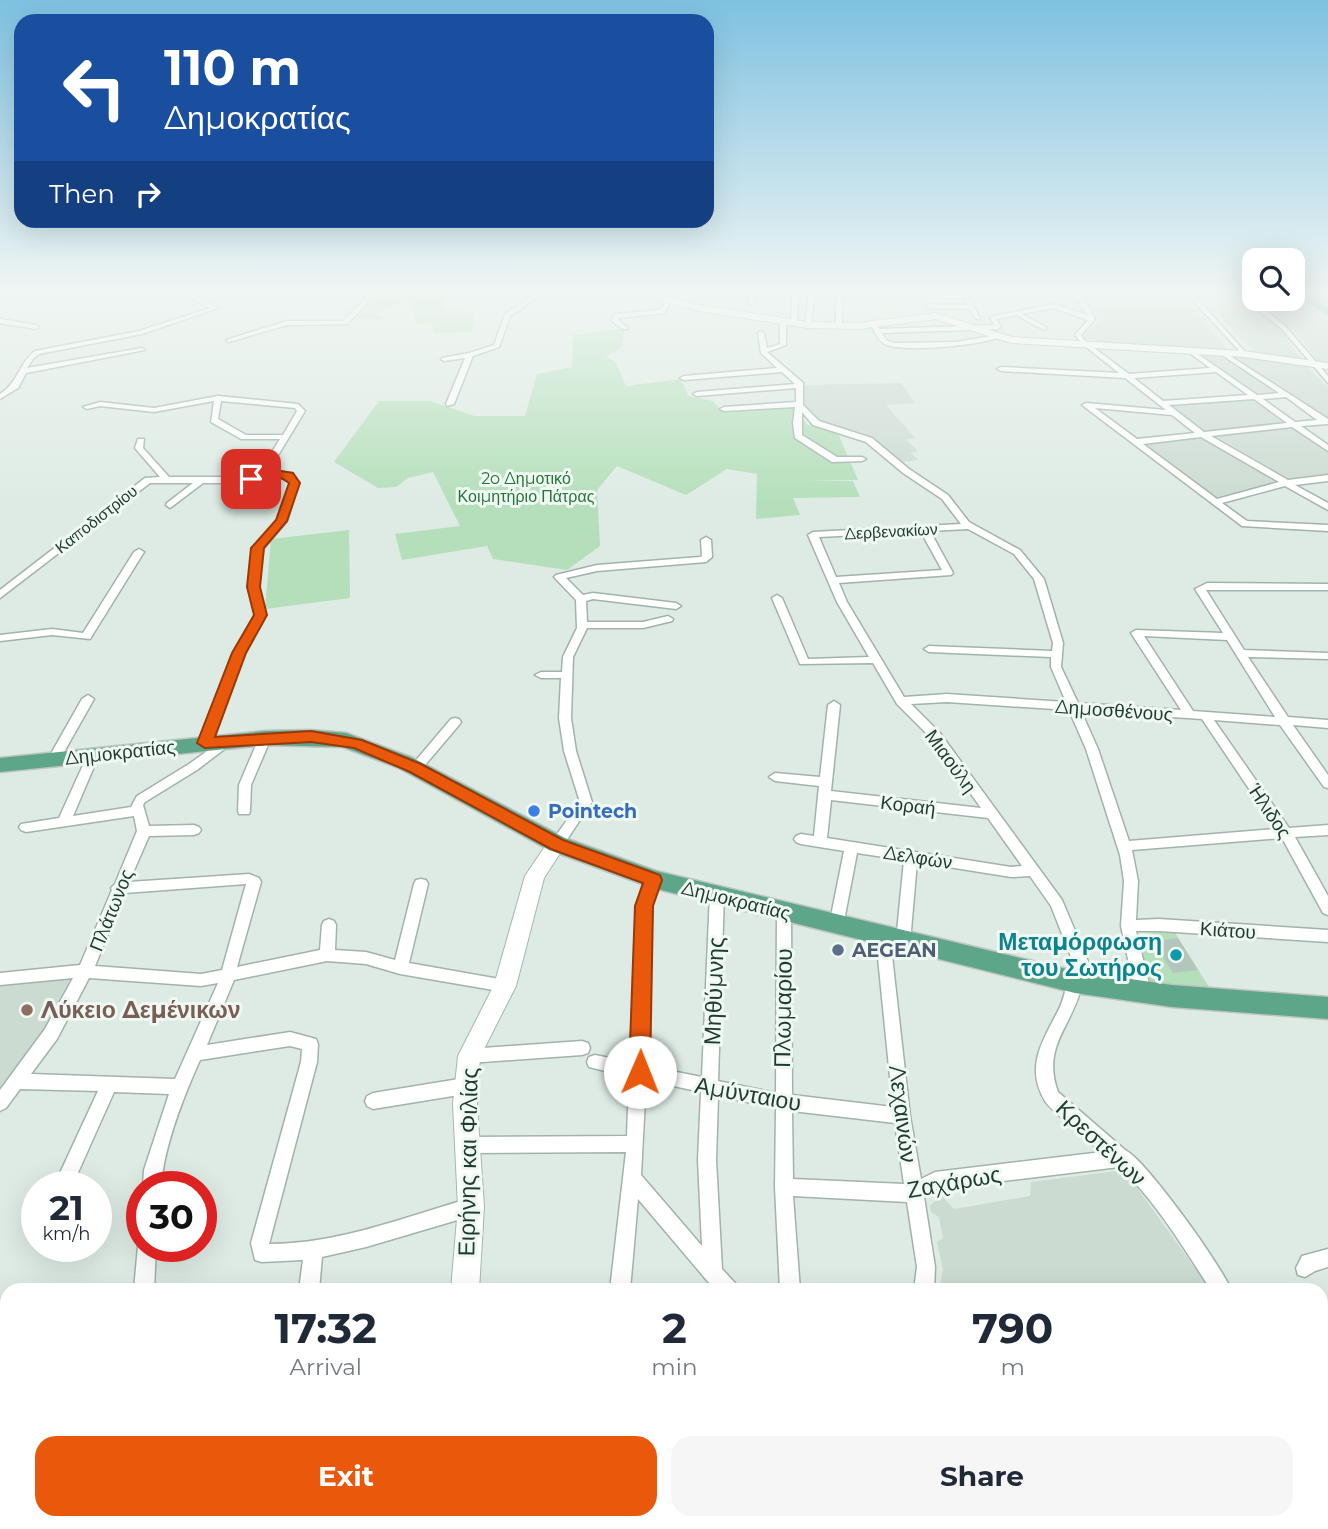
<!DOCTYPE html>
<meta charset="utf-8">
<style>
:root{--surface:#fff;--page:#f6f6f7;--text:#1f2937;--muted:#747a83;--accent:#ea580c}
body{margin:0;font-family:Montserrat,sans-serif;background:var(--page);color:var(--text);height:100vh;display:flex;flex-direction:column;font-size:26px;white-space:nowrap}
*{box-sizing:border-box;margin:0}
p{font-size:23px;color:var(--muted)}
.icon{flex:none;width:38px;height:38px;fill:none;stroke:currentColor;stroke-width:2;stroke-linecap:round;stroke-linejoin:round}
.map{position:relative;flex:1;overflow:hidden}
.side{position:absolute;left:0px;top:1283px;width:1328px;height:247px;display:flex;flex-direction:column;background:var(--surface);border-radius:21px 21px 0 0;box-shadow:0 7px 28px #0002}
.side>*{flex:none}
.hud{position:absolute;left:14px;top:14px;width:700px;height:214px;border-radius:21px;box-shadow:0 7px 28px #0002;background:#1a4fa0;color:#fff;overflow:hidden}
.tools{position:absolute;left:1242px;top:248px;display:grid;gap:14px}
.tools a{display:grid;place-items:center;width:63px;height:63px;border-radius:14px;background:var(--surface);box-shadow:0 7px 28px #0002;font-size:35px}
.speed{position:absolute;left:21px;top:1171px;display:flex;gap:14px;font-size:35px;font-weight:700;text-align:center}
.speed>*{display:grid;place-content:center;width:91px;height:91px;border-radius:50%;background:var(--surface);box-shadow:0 7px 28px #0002;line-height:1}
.speed small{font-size:18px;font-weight:400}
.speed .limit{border:10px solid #d22;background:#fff;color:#111}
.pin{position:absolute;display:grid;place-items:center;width:60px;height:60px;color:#fff;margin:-30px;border-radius:14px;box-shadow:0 4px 10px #0006}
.me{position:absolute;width:77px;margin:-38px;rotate:1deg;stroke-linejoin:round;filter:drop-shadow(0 0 5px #0008)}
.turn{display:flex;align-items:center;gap:24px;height:147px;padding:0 35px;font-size:32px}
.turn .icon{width:91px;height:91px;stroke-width:2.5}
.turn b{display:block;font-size:49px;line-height:60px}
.then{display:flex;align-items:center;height:66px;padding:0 35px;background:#0003;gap:14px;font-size:26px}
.eta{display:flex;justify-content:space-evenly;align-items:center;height:119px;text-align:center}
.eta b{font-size:42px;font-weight:700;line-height:49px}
.button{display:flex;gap:14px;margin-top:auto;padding:14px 35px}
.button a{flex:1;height:80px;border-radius:21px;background:var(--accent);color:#fff;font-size:28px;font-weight:700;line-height:80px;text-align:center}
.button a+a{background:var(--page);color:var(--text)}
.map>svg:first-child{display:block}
</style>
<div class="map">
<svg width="1328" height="1529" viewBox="0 0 1328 1529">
<rect width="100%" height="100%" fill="#deebe4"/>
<path fill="#ccdbd2" d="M1081,291H1233L1179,293L1207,321H1202L1229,351L1094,344L1084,337L1100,320Z
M1294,292L1328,316V364L1320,363L1294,331L1255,299H1293Z
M1237,294L1277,326L1304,361L1255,352L1197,295Z
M1199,354L1221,355L1280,392L1255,393Z
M1229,355L1306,366L1328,387V418Z
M901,383L915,403L886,405L915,438L906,440L918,451L910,453L919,460L900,462L866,434L818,420L803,405L802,385Z
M1249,398L1285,423L1207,432L1171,405Z
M1290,427L1328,453V475L1290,480L1213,435Z
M1199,437L1276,482L1214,498L1140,444Z
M72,976L41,1036L0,1092V984Z
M1124,1170L1211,1290H939L943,1270L937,1242L943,1238L939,1217L931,1212L930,1206L941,1195L954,1209L1030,1196L1031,1182Z"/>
<path fill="#b4dfba" d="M429,291L442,296L444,309L474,314L472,332L434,333L432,323L416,324L409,300L376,314L383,319H356L378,292L412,295Z
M625,328L622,347L606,357L615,361L626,386L681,379L688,396L713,401L721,411L792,406L808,425L837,431L858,480H804L853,481L860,497L793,498L800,515L756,519L757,474L727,469L686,495L617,466L597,490L600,546L567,570L493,559L487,546L402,560L395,534L460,526L433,472L408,478L396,487L378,488L334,462L379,401H430L475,416H525L537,374L572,367L573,335Z
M349,530L350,598L265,609L271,539Z
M1174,931L1209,987L1147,982L1135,935Z"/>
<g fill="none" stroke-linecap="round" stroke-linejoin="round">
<path fill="#80d5d7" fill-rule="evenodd" d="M1305,291H1317L1328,297V305Z"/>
</g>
<path fill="#b3c6bc" d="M1178,938L1198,970L1173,973L1153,941Z"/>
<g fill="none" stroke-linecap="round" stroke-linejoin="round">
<defs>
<path id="street" d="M179,291H186L218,308L142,334L39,354L33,359L27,368L142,348L145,350L26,373L18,388L0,399V394C18,383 19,363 35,351L139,331L210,308Z
M373,291H379L347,324L287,325L229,342L226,340L287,321H343Z
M540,291H546L510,316L499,347L473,356L454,404L447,406L446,404L465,358L444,361L441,359L442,358L469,353L494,345L505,314Z
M751,291H757L754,303L751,305L748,303Z
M809,291H815L811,325L808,327L805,325Z
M836,291H842V326L839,328L836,326Z
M1073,291H1079L1095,319L1081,335L1085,341L1129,374L1210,368L1187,351L1186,350L1189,348L1257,395L1279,393L1219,353L1218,352L1221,350L1328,419V424L1301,426L1328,445V451L1292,427L1211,436L1288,480L1328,475V481L1295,485L1328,503V510L1285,486L1222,503L1247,521L1328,525V531L1242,526L1082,405L1086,403L1166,410L1125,378L1001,371L997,369L1001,367L1119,373L1081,343L1075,335L1088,320L1053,308L1022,314L1046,327L1047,328L1044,330L1016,315L996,319L1001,327L998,329L882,333L887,341L895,343L956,342L997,335L1000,337C984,345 901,353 885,344C879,341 875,333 872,327L875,325L880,329L994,325L990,317L1053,304L1087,315ZM1216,372L1248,395L1163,401L1134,378ZM1286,397L1317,420L1295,422L1263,399ZM1254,399L1287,423L1204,432L1169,405ZM1095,408L1172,415L1195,433L1137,439ZM1201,437L1279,482L1217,499L1143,444Z
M1255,291V294H1246L1286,327L1328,376V383L1282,329L1238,294L1195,296L1246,353V355L1244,356L1187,294L1190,292Z
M919,293L966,294L969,296L966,298L917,296Z
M795,295L798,297L797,323L794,325L791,323L792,297Z
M968,298L971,300L980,319H976L970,309L929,308L926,306L929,304L968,305L965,300Z
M668,300L671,302L664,313L619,318L618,320L627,327V329H623L612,321L613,316L616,314L660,310Z
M0,319L36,325L39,327L36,329L0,323Z
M783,319L786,321V345L767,352L803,383V405L819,421L872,438L909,469L948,495L969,522L1020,550L1044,579L1063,643L1061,667L1078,703L1181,710L1131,633L1136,630L1223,633L1195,589L1207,583L1328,584V590H1206L1244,650L1328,653V659L1248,657L1288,717L1328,720V728L1293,725L1328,775V788L1324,787L1280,725L1214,720L1289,828L1328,825V835L1295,837L1328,896V915L1323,913L1282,838L1132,850L1138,881L1136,920L1159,919L1328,930V942L1159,931H1136L1151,992L1148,997L1143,998L1138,997L1135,992L1121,926L1124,881L1120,855L1086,749L1069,710L947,702L911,704L940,733L1062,900L1098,985L1095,989L1090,991L1085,989L1082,984C1073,1027 1041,1045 1058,1092L1125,1150C1145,1159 1222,1266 1231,1290H1211C1185,1250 1154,1198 1119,1167L937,1189L924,1197L935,1267L934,1290H914L917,1267L907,1202L793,1196L800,1290H780L775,1187L776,1108L718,1096L716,1160L722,1269L735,1283L737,1290H715L638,1199L630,1290H610L626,1152L470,1153L464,1151L461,1145L464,1139L470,1137L627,1136L629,1077L589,1067L587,1062L589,1057L595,1055L630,1062L637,906L646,879L648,875L653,874L658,875L660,879L651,906L646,1066L702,1077L710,894L712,890L717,889L722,890L724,894L718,1081L776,1093L777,912L779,908L784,906L789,908L791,912L792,1095L893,1107L876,938L878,934L883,932L888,934L890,938L910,1116L921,1179L935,1172L1102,1152C1089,1141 1053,1113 1045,1101C1024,1066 1044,1039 1059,1009C1064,999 1065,988 1070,978L1075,976L1079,977L1051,906L1030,876L1011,877L917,862L910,942L908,946L903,948L898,946L896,942L904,860L857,853L843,926L841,930L836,932L831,930L829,926L844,851L801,844L796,842L794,839L796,836L801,834L814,836L819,786L775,781L769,777L775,773L820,777L828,705L834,701L840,705L831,791L981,808L932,739L897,704L873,663L800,664L772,598L777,595L782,598L808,659L869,657L837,602L808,535L813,532L961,524L942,499L903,473L866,442L813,425L802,412V435L837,457H862L866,459L862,461L832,462L795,438L793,423L795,407L724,411L720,409L724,407L796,402V388L697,396L693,394L697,392L795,384L782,372L684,380L680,378L684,376L777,368L761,353L758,333L761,331L764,333L767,348L780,344V321ZM968,529L1014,554L1034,579L1053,643L1052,651L929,646L924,649L929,652L1051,657V667L1066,702L947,694L904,697L847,602L839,583L951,575L953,573L930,531ZM921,532L942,570L836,577L819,537ZM1144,636L1227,640L1275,717L1193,711ZM1081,711L1202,719L1276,829L1129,841L1098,749ZM831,800L988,818L1022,866L1011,867L827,838ZM646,1080L701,1092L698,1160L702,1246L641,1175ZM792,1111L895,1123L904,1184L793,1179Z
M218,396L298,404L305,411L269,470L274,474L292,473L298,483L287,521L263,549L258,587L266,615L244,653L211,743L205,747L199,743L234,653L256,615L248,587L253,548L278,520L290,483L286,478L232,483H203L170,508L166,505L167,503L193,483H150L0,598V590L145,478L160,477L135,448L138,439H144L143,448L169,477H232L264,475L260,471L280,439H241L211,422L214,401L154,412L100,406L87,409L83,407L100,402L154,408ZM221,401L295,408L297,411L283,435H246L218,419Z
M706,537L711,540L712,557L706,562L597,571L566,578L583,595L593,593L676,603L681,606L676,609L593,599L586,601L587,622H643L668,616L673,619L672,621L643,628H587L573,657L571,718L576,751L592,802L562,847H552L550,844L552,841L580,802L564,751L559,718L561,678H541L535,675L541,672H562L563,657L577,628L576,600L554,577L556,575L597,565L700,557L702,556L701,540Z
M139,549L144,552L90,639L52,635L0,641V635L52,629L83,633L134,552Z
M88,695L94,699L60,759L58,762H50L48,759L82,699Z
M455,718L459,719L461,722L459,725L420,771H412L410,768L412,765L451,719Z
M265,734L271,738L251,785L250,811L249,814H239L238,811L239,785L259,738Z
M227,737L233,741L231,744L197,770L145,802L143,805L149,826L194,825L199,827L201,830L199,833L194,835L149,836L129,882L249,874L259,878L261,882L237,967L320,950L322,925L324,921L329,919L334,921L336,925L335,950L366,952L395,960L414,884L416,880L421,879L426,880L428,884L409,963L505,980L510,981L513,986L510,991L505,992L400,974L366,964L327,961L234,980L207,1045L290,1032L316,1039L318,1044L317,1062L269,1244C338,1244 405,1217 471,1198L477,1201L480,1207L477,1213L471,1216L366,1247L322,1257L319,1290H299L303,1260L262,1262L255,1260L251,1243L301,1062L302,1049L290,1046L200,1060C183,1098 164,1146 161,1186H143L144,1170L169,1094L114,1092L72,1186H54L98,1091L20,1089L6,1108L0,1111V1090L45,1029L73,978L0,985V973L80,965L112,890L111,888L115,884L137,831L134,816L26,832L21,830L19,827L21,824L59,818L89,752L93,751L99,755L73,816L131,807L137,796L189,764ZM246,884L222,970L201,974L95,966L125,893ZM89,978L201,986L218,983L175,1079L31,1074L57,1039Z
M582,1041L588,1043L590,1048L588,1053L582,1055L469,1063L463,1061L461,1056L463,1051L469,1049Z
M465,1078L471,1081L473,1086L471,1091L465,1094L373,1109L367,1106L365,1101L367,1096L373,1093Z
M140,1239L142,1246H156L154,1290H134L138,1246Z
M1328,1249V1267L1315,1271L1305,1277L1298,1275L1296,1268L1302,1256Z
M1321,1412L1328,1414V1434L1321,1432Z
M0,1482L7,1483V1505L0,1504Z
M20,1522H50L47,1529H17Z
M104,1522H126L125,1529H103Z
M580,1522H602L601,1529H579Z
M790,1522H812V1529H790Z
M1255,1522H1277L1279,1529H1257Z"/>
<path id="secondary" d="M11,291H24L0,299V293Z
M626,291H639L699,305L808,322L859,323L935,313L1012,337L1244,351L1328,363V369L1244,357L1011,343L935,319L859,329L808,328L699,311Z
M557,837L564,839L566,844L544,878L516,986L480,1057L477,1104L484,1207L479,1290H451L458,1207L453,1104L458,1056L494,985L525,876L550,839Z
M438,1522H470L469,1529H437Z"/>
<path id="primary" d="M1293,291H1303L1328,307V315Z
M1322,291H1328V294L1323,293Z
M311,730L346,733L413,758L565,838L656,871L1075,971L1172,985L1328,997V1019L1172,1007L1075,993L653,888L549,850L399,768L343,747L265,745L0,772V758L265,731Z"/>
</defs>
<use href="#street" stroke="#a1b3aa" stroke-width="3"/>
<use href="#secondary" stroke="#9ebbad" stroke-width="2"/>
<use href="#primary" stroke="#bcc5c1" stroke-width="3"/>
<use href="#street" fill="#fff" fill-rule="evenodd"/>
<use href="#secondary" fill="#fff" fill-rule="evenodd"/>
<use href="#primary" fill="#5ea68a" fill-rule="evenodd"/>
</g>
<linearGradient id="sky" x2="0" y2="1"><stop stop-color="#7ec1e1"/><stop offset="0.58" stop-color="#f0f6f3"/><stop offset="1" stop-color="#f0f6f3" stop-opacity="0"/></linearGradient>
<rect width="1328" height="505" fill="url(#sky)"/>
<path fill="#ea580c" stroke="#983908" stroke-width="2" d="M281,471L293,473L300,483L287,521L264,548L260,587L267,615L246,653L215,737L311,731L362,740L421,764L563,840L660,875L662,880L653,906L650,1072L647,1079L640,1081L632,1079L629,1072L635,906L643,883L551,849L410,772L354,748L311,742L205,748L197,743L232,653L254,615L247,587L251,548L276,520L289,483L281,478L251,482L245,479Z"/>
<circle fill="#3f7fe0" stroke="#eff8f2" stroke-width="2.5" cx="534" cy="811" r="7"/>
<circle fill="#5c6f8a" stroke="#eff8f2" stroke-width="2.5" cx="838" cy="950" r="7"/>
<circle fill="#0f9aa8" stroke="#eff8f2" stroke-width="2.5" cx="1176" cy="955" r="7"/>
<circle fill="#8d6e63" stroke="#eff8f2" stroke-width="2.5" cx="27" cy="1010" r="7"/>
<g text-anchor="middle" stroke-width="6" stroke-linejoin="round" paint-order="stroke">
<g font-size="16" fill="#247739" stroke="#eff8f2">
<text x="526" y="484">2o Δημοτικό<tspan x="526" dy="18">Κοιμητήριο Πάτρας</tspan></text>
</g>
<g font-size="16" fill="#1e3d30" stroke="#eff8f2">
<text transform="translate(96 519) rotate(-38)" y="6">Καποδιστρίου</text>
<text transform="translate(891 531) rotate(-3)" y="6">Δερβενακίων</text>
</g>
<g font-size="19" fill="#1e3d30" stroke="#eff8f2">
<text transform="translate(1114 710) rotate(4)" y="7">Δημοσθένους</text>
<text transform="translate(120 752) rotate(-6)" y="7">Δημοκρατίας</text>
<text transform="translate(951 761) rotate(54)" y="7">Μιαούλη</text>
<text transform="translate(908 805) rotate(7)" y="7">Κοραή</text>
<text transform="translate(1270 811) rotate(56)" y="7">Ήλιδος</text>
<text transform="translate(918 857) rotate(9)" y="7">Δελφών</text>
<text transform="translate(736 900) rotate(14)" y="7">Δημοκρατίας</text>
<text transform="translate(111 910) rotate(-68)" y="7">Πλάτωνος</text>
<text transform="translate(1228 930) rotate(4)" y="7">Κιάτου</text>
</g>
<g font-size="19" font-weight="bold" fill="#366cbe" stroke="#eff8f2" text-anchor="start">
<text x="548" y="818">Pointech</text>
</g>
<g font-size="19" font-weight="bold" fill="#4e5e75" stroke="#eff8f2" text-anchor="start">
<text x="852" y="957">AEGEAN</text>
</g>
<g font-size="23" font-weight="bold" fill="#0d838f" stroke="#eff8f2" text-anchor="end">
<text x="1162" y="950">Μεταμόρφωση<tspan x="1162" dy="26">του Σωτήρος</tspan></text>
</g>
<g font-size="23" fill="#1e3d30" stroke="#eff8f2">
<text transform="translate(714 991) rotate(-88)" y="8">Μηθύμνης</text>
<text transform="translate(783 1008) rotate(-89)" y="8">Πλωμαρίου</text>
<text transform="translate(748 1094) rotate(10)" y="8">Αμύνταιου</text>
<text transform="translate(903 1114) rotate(83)" y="8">Λεχαινών</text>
<text transform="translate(1101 1143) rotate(43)" y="8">Κρεστένων</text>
<text transform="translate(468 1162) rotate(-89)" y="8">Ειρήνης και Φιλίας</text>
<text transform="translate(954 1182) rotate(-10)" y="8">Ζαχάρως</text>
</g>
<g font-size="23" font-weight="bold" fill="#785e54" stroke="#eff8f2" text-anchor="start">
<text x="41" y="1018">Λύκειο Δεμένικων</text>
</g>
</g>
</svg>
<div class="tools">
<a><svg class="icon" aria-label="search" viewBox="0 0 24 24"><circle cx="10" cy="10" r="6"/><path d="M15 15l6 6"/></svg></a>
</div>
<div class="speed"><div>21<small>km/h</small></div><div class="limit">30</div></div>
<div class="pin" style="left:251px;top:479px;background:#d93025"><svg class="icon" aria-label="arrive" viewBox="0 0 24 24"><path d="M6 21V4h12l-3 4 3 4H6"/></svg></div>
<svg class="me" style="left:640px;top:1072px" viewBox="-20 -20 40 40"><circle r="19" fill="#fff"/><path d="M0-13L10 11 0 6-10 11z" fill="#ea580c"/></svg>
<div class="hud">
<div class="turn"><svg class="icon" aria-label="left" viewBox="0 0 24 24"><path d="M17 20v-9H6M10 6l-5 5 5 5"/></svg><div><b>110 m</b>Δημοκρατίας</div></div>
<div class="then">Then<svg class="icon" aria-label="right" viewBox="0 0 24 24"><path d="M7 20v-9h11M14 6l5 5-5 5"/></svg></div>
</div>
<section class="side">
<div class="eta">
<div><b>17:32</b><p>Arrival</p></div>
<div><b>2</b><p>min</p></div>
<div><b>790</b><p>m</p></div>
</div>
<div class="button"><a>Exit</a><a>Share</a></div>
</section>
</div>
